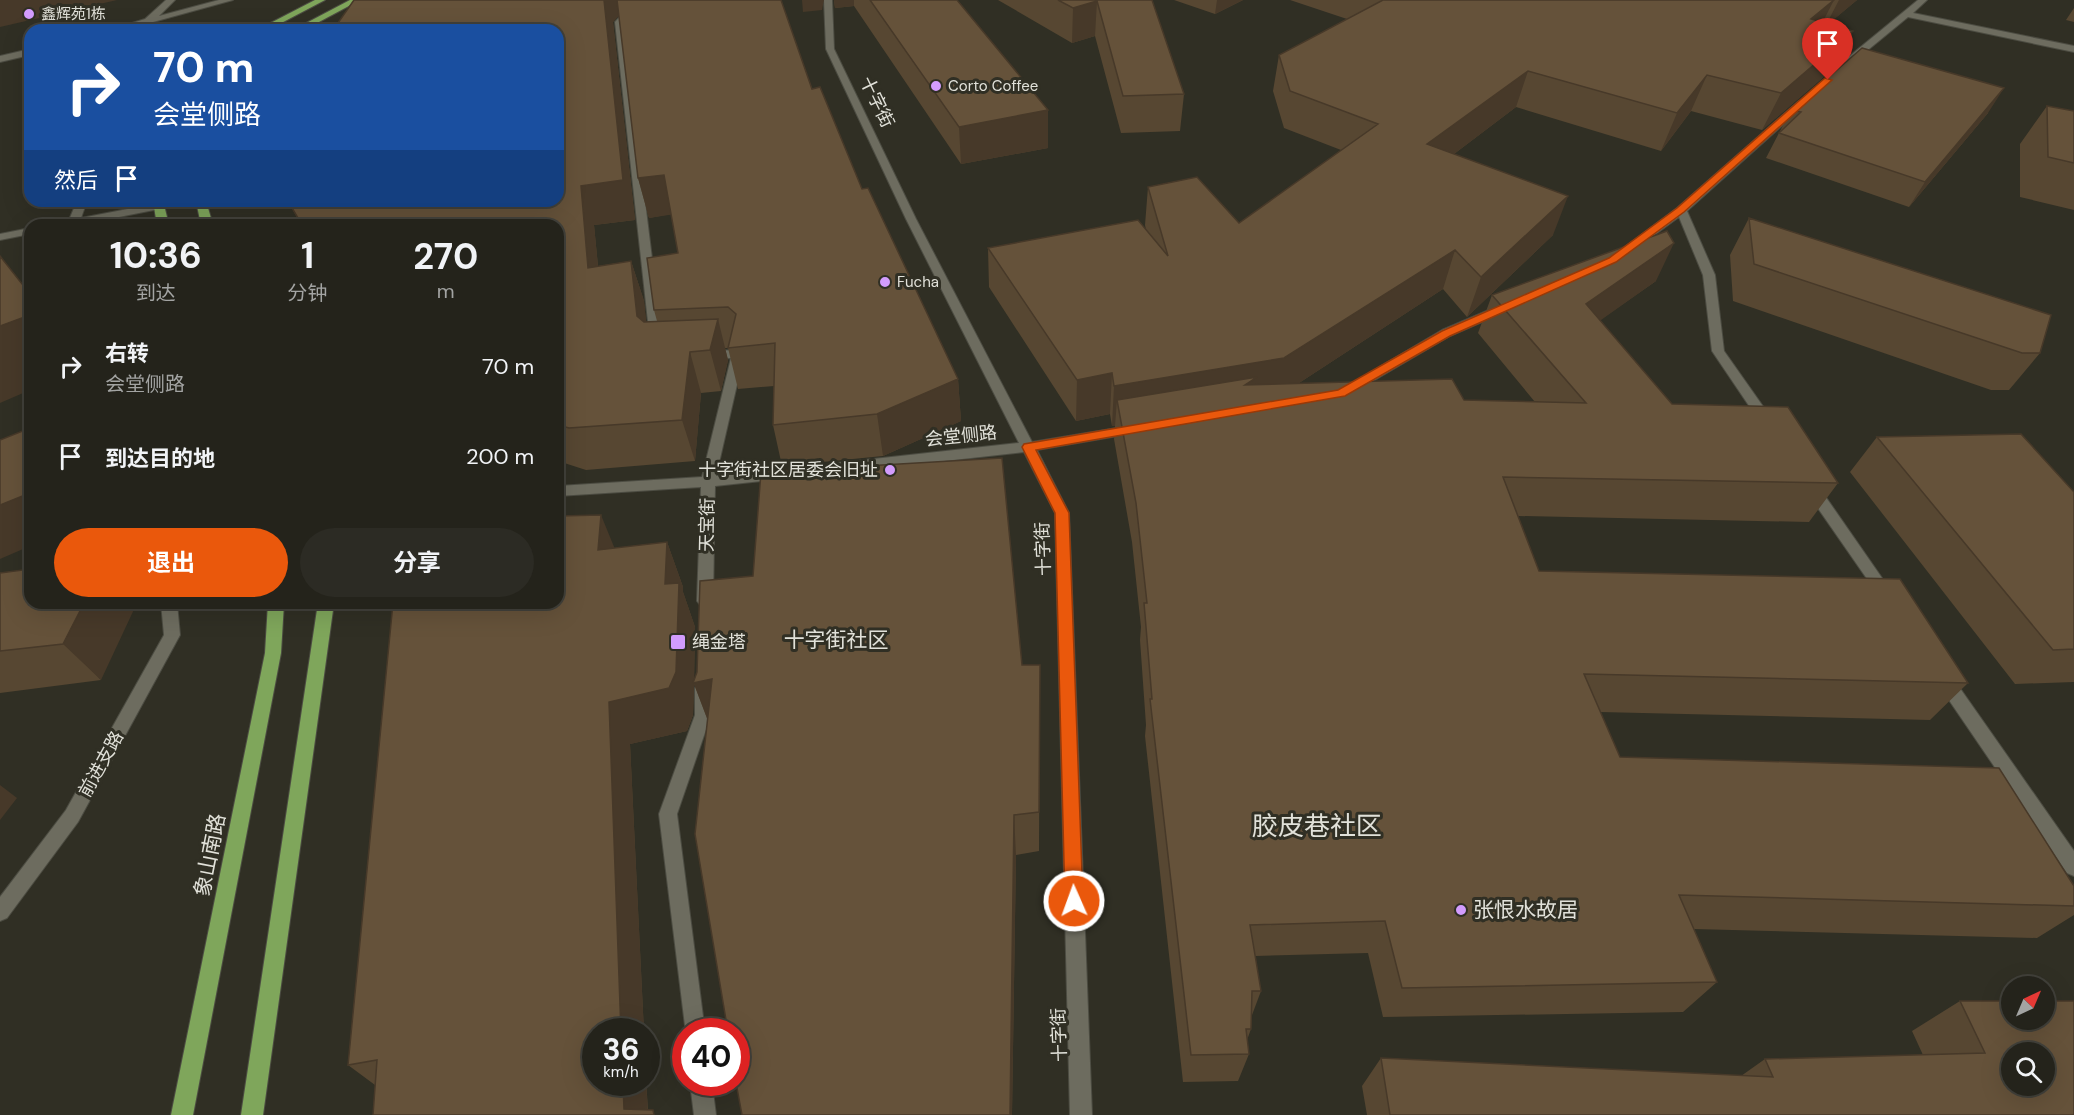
<!DOCTYPE html>
<html lang="zh">
<meta charset="utf-8">
<style>
:root{--surface:#24231b;--page:#2c2b24;--text:#f1f3f6;--muted:#a3a4a3;--line:#41403a;--accent:#ea580c}
body{margin:0;font-family:"DM Sans","Noto Sans SC",sans-serif;background:var(--page);color:var(--text);height:100vh;display:flex;flex-direction:column;font-size:22px;white-space:nowrap}
*{box-sizing:border-box;margin:0}
p{font-size:20px;color:var(--muted)}
.icon{flex:none;width:33px;height:33px;fill:none;stroke:currentColor;stroke-width:2;stroke-linecap:round;stroke-linejoin:round}
.map{position:relative;flex:1;overflow:hidden}
.sheet{position:absolute;left:24px;top:219px;width:540px;height:390px;display:flex;flex-direction:column;background:var(--surface);border-radius:18px;box-shadow:0 6px 24px #0002,0 0 0 2px var(--line)}
.sheet>*{flex:none}
.banner{position:absolute;left:24px;top:24px;width:540px;height:183px;border-radius:18px;box-shadow:0 6px 24px #0002,0 0 0 2px var(--line);background:#1a4fa0;color:#fff;overflow:hidden}
.needle{width:39px;rotate:44deg}
.controls{position:absolute;left:2001px;top:976px;display:grid;gap:12px}
.controls a{display:grid;place-items:center;width:54px;height:54px;border-radius:50%;background:var(--surface);box-shadow:0 6px 24px #0002,0 0 0 2px var(--line);font-size:30px}
.speed{position:absolute;left:582px;top:1018px;display:flex;gap:12px;font-size:30px;font-weight:700;text-align:center}
.speed>*{display:grid;place-content:center;width:78px;height:78px;border-radius:50%;background:var(--surface);box-shadow:0 6px 24px #0002,0 0 0 2px var(--line);line-height:1}
.speed small{font-size:15px;font-weight:400}
.speed .limit{border:9px solid #d22;background:#fff;color:#111}
.pin{position:absolute;display:grid;place-items:center;width:51px;height:51px;color:#fff;margin:-62px -26px;border-radius:50% 50% 50% 0;rotate:-45deg;box-shadow:0 0 6px #0007}
.pin .icon{rotate:45deg}
.me{position:absolute;width:66px;margin:-33px;rotate:358deg;stroke-linejoin:round;filter:drop-shadow(0 0 4px #0008)}
.turn{display:flex;align-items:center;gap:21px;height:126px;padding:0 30px;font-size:27px}
.turn .icon{width:78px;height:78px;stroke-width:2.5}
.turn b{display:block;font-size:42px;line-height:51px}
.then{display:flex;align-items:center;height:57px;padding:0 30px;background:#0003;gap:12px;font-size:22px}
.eta{display:flex;justify-content:space-evenly;align-items:center;height:102px;text-align:center}
.eta b{font-size:36px;font-weight:700;line-height:42px}
.button{display:flex;gap:12px;margin-top:auto;padding:12px 30px}
.button a{flex:1;height:69px;border-radius:36px;background:var(--accent);color:#fff;font-size:24px;font-weight:700;line-height:69px;text-align:center}
.button a+a{background:var(--page);color:var(--text)}
ul{padding:0;list-style:none}
li{display:flex;align-items:center;gap:18px;height:90px;padding:0 30px}
li div{flex:1}
li b{display:block;font-size:22px}
li em{font-style:normal}
.map>svg:first-child{display:block}
</style>
<div class="map">
<svg width="2074" height="1115" viewBox="0 0 2074 1115">
<rect width="100%" height="100%" fill="#302f24"/>
<g fill="none" stroke-linecap="round" stroke-linejoin="round">
<defs>
<path id="minor" d="M166,0H175L159,16L219,0H233L124,30H110L145,19Z
M635,0H644L623,22L662,340L656,344L650,340L615,22Z
M824,0H832L834,49L916,219L1032,442L1135,425L1142,429L1135,433L1037,450L1069,513L1092,1115H1070L1055,513L1024,452L828,474L821,469L828,464L1019,443L906,219L826,49Z
M1918,0H1927L1913,13L2074,46V52L1908,17L1852,63H1846V59Z
M30,49V55L0,62V56Z
M1799,101L1807,103L1687,211L1715,275L1724,351L1774,422L1767,426L1762,425L1712,351L1703,275L1679,217L1627,255H1619L1617,253L1677,208Z
M77,201H87L81,218L159,203L164,206L159,209L79,225H56L69,220Z
M30,228V234L0,240V234Z
M1503,304L1509,308L1507,311L1450,336L1349,395L1344,396L1337,392L1442,330Z
M738,350L744,354L716,476L781,469L788,474L781,479L715,486L713,601L710,605H700L697,601L701,487L558,496V486L702,477L731,358L707,359L701,355L707,351Z
M1811,482L1816,483L1891,591L1894,595L1891,599H1881L1806,491L1804,487L1806,483Z
M161,603H177L180,635L78,822L7,918L0,921V897L66,810L164,635Z
M1944,672L1950,674L2074,851V876L2067,873L1938,684L1936,679L1938,674Z
M703,681L709,683L711,688V715L677,814L705,1032H686V1034L659,814L695,715V688L697,683Z
M690,1083H712L716,1115H694Z"/>
<path id="major" d="M315,0H325L268,30H257Z
M350,0H360L304,30H293Z
M153,201H163L169,225H157Z
M196,201H206L213,225H201Z
M268,603H284L281,653L193,1115H171L265,653Z
M318,603H334L263,1115H241Z"/>
</defs>
<use href="#minor" stroke="#4c4c42" stroke-width="2"/>
<use href="#major" stroke="#4c4c42" stroke-width="2"/>
<use href="#minor" fill="#6d6c5f" fill-rule="evenodd"/>
<use href="#major" fill="#7fa65b" fill-rule="evenodd"/>
</g>
<path fill="#574732" fill-rule="evenodd" d="M781,0L812,89L862,189L958,379L961,421L883,456L782,466L773,425L774,386L738,389L728,348H725L728,360L721,391L701,393L695,461L586,470L558,461V225H301L288,201H558L333,30ZM619,15L638,178L649,218L671,214L678,253L654,310L657,321L646,322L644,301L631,261L598,266L594,225L635,220L613,22Z
M834,0H957L1048,110V148L961,164L854,6L835,8Z
M998,0H1152L1184,94L1180,131L1121,133L1095,36L1072,43Z
M1174,0H1243L1215,14Z
M1290,0H1857L1828,24L1835,67L1762,130L1691,111L1661,151L1516,107L1454,154L1553,235L1467,317L1443,289L1299,383L1464,400L1535,402L1478,333L1492,295L1656,281L1600,320L1672,404L1838,483L1809,522L1518,516L1539,571L1968,683L1930,720L1600,712L1620,757L2074,886V915L2037,938L1694,929L1717,982L1683,1012L1383,1017L1368,953L1255,956L1261,991L1252,1015L1251,1029L1247,1040L1249,1054L1238,1081L1183,1082L1145,736L1146,725L1140,640L1141,627L1132,542L1114,439L1115,426H1112L1110,414L1076,421L989,287L988,248L1146,230L1145,225L1148,187L1239,223L1341,150L1284,128L1273,91L1279,55L1347,19Z
M2074,8V22L2066,20Z
M2047,106L2074,111V210L2020,197V144Z
M1791,110L1988,113L1909,207L1766,158Z
M1749,218L2040,353L2009,390H1991L1733,301L1730,255Z
M1877,437L2074,492V682L2015,684L1850,472Z
M667,542L683,587V592L695,627L694,682L1022,665H1040L1039,851L1016,855L1012,1115H742L708,721L694,684L693,715L687,731L630,744L644,1032H596L646,1083V1079L648,1110L375,1085L348,1065L615,548Z
M0,573L101,680L0,693Z
M1960,1001L2074,1115H1367L1362,1086L1381,1058L1741,1076L1765,1059L1923,1055L1912,1031Z"/>
<path fill="#473929" d="M0,0H117L0,27Z
M604,0H633L613,22L635,220L594,225L602,308L588,268L581,186Z
M802,0H824L822,10L803,12Z
M834,0H854V6L835,8Z
M1217,0H1243L1215,14Z
M1834,0L1816,35L1811,19Z
M1839,0H1857L1825,27Z
M1097,1L1095,36L1072,43L1073,8Z
M1853,31L1835,67L1762,130L1781,93Z
M1528,71L1516,107L1417,182L1427,144Z
M1707,75L1691,111L1661,151L1677,113Z
M2004,88L1988,113L1909,207L1925,182Z
M1048,110V148L961,164L959,127Z
M664,175L675,214L649,218L638,178Z
M1568,196L1553,235L1467,317L1481,277Z
M1674,243L1656,281L1570,342L1586,304Z
M1455,250L1443,289L1276,398L1117,400L1115,426H1112L1114,386Z
M631,261L644,301L650,357L637,316Z
M30,315V390L0,403V326Z
M718,319L728,360L721,391L710,350Z
M690,352L701,393L695,461L682,420Z
M1112,373L1110,414L1076,421L1077,380Z
M958,379L961,421L883,456L877,414Z
M30,493V546L0,559V505Z
M601,515L619,559L598,550Z
M667,542L683,587V592L695,627L694,683L712,679L710,726L694,684L693,715L687,731L630,744L644,1032H621L609,702L665,584Z
M84,603H137L101,680L63,644Z
M0,785L17,798L0,820Z
M1014,815L1016,855L1012,1115H1010Z
M646,1079L648,1115L624,1109L623,1083H646Z"/>
<path fill="#65523a" stroke="#473929" stroke-width="1.5" fill-rule="evenodd" d="M354,0H604L623,180L581,186L588,268L631,261L637,316L644,322L718,319L710,350L690,352L682,420L569,428L558,425V225H302L288,201H558V30H333Z
M617,0H781L812,89L820,87L862,189L868,188L958,379L877,414L773,425L775,343L728,348L736,314L728,307L654,310L647,258L678,253L664,175L638,178Z
M870,0H957L1048,110L959,127Z
M1058,0H1152L1184,94L1123,96L1097,1L1073,8Z
M1383,0H1834L1811,19L1853,31L1781,93L1707,75L1677,113L1528,71L1427,144L1568,196L1481,277L1455,250L1284,358L1114,386L1112,373L1077,380L988,248L1138,220L1168,256L1148,187L1197,177L1239,223L1378,124L1290,91L1279,55Z
M1862,48L2004,88L1925,182L1779,133L1801,112L1791,110Z
M2047,106L2074,111V163L2048,157Z
M1749,218L2051,315L2040,353H2022L1754,264Z
M1667,231L1674,243L1586,304L1672,404L1788,407L1838,483L1503,477L1539,571L1900,579L1968,683L1584,674L1620,757L1999,768L2074,886V906L1679,895L1717,982L1402,988L1385,921L1250,925L1261,991H1252L1251,1029H1246L1249,1054L1191,1055L1150,699H1152L1144,603H1147L1136,503L1117,400L1257,377L1245,385L1452,379L1464,400L1586,403L1492,295Z
M0,256L30,294V315L0,326Z
M30,428V493L0,505V440Z
M2021,434L2074,492V649L2053,650L1877,437Z
M1002,458L1022,665H1040L1039,812L1014,815L1010,1115H742L736,1083V1032H728L695,834L712,679L693,683L697,672L700,581L753,576L761,472Z
M601,515L598,550L667,542L665,584L679,583L676,672L669,688L609,702L621,1032H596V1083H623L624,1109L653,1110L654,1115H373L377,1060L348,1065L393,603H558V516Z
M30,569V603H84L63,644L0,651V573Z
M1960,1001H2012V1020H2044V1001H2074V1115H1390L1381,1058L1773,1077L1765,1059L1985,1053ZM2012,1053H2044V1086H2012Z"/>
<path fill="#ea580c" stroke="#983908" stroke-width="1.5" d="M1825,78L1832,80L1684,212L1616,262L1450,336L1345,396L1036,450L1069,513L1083,901L1080,907L1074,909L1068,907L1065,901L1055,513L1022,447L1024,444L1338,390L1442,331L1609,258L1677,208Z"/>
<g fill="#d39cfd" stroke="#302f24" stroke-width="2">
<circle cx="29" cy="14" r="6"/>
<circle cx="936" cy="86" r="6"/>
<circle cx="885" cy="282" r="6"/>
<circle cx="890" cy="470" r="6"/>
<rect x="670" y="634" width="16" height="16" rx="3"/>
<circle cx="1461" cy="910" r="6"/>
</g>
<g text-anchor="middle" stroke-width="6" stroke-linejoin="round" paint-order="stroke">
<g font-size="15" fill="#e1e1d9" stroke="#302f24" text-anchor="start">
<text x="41" y="19">鑫辉苑1栋</text>
<text x="948" y="91">Corto Coffee</text>
<text x="897" y="287">Fucha</text>
</g>
<g font-size="18" fill="#e1e1d9" stroke="#302f24">
<text transform="translate(877 102) rotate(64)" y="6">十字街</text>
<text transform="translate(961 436) rotate(-6)" y="6">会堂侧路</text>
<text transform="translate(707 525) rotate(-89)" y="6">天宝街</text>
<text transform="translate(1043 549) rotate(-92)" y="6">十字街</text>
<text transform="translate(101 764) rotate(-61)" y="6">前进支路</text>
<text transform="translate(1059 1035) rotate(-92)" y="6">十字街</text>
</g>
<g font-size="18" fill="#e1e1d9" stroke="#302f24" text-anchor="end">
<text x="878" y="476">十字街社区居委会旧址</text>
<text x="692" y="648" text-anchor="start">绳金塔</text>
</g>
<g font-size="21" fill="#e1e1d9" stroke="#302f24">
<text x="836" y="647">十字街社区</text>
</g>
<g font-size="21" fill="#e1e1d9" stroke="#302f24">
<text transform="translate(210 855) rotate(-79)" y="7">象山南路</text>
</g>
<g font-size="21" fill="#e1e1d9" stroke="#302f24" text-anchor="start">
<text x="1473" y="917">张恨水故居</text>
</g>
<g font-size="26" fill="#e1e1d9" stroke="#302f24">
<text x="1317" y="835">胶皮巷社区</text>
</g>
</g>
</svg>
<div class="controls">
<a><svg class="needle" viewBox="-14 -14 28 28"><path d="M0-13l5 13h-10z" fill="#e53935"/><path d="M0 13l5-13h-10z" fill="#a3a4a3"/></svg></a>
<a><svg class="icon" aria-label="search" viewBox="0 0 24 24"><circle cx="10" cy="10" r="6"/><path d="M15 15l6 6"/></svg></a>
</div>
<div class="speed"><div>36<small>km/h</small></div><div class="limit">40</div></div>
<div class="pin" style="left:1828px;top:80px;background:#d93025"><svg class="icon" aria-label="arrive" viewBox="0 0 24 24"><path d="M6 21V4h12l-3 4 3 4H6"/></svg></div>
<svg class="me" style="left:1074px;top:901px" viewBox="-20 -20 40 40"><circle r="17" fill="#ea580c" stroke="#fff" stroke-width="3"/><path d="M0-11L8 9 0 5-8 9z" fill="#fff"/></svg>
<div class="banner">
<div class="turn"><svg class="icon" aria-label="right" viewBox="0 0 24 24"><path d="M7 20v-9h11M14 6l5 5-5 5"/></svg><div><b>70 m</b>会堂侧路</div></div>
<div class="then">然后<svg class="icon" aria-label="arrive" viewBox="0 0 24 24"><path d="M6 21V4h12l-3 4 3 4H6"/></svg></div>
</div>
<section class="sheet">
<div class="eta">
<div><b>10:36</b><p>到达</p></div>
<div><b>1</b><p>分钟</p></div>
<div><b>270</b><p>m</p></div>
</div>
<ul>
<li><svg class="icon" aria-label="right" viewBox="0 0 24 24"><path d="M7 20v-9h11M14 6l5 5-5 5"/></svg><div><b>右转</b><p>会堂侧路</p></div><em>70 m</em></li>
<li><svg class="icon" aria-label="arrive" viewBox="0 0 24 24"><path d="M6 21V4h12l-3 4 3 4H6"/></svg><div><b>到达目的地</b></div><em>200 m</em></li>
</ul>
<div class="button"><a>退出</a><a>分享</a></div>
</section>
</div>
